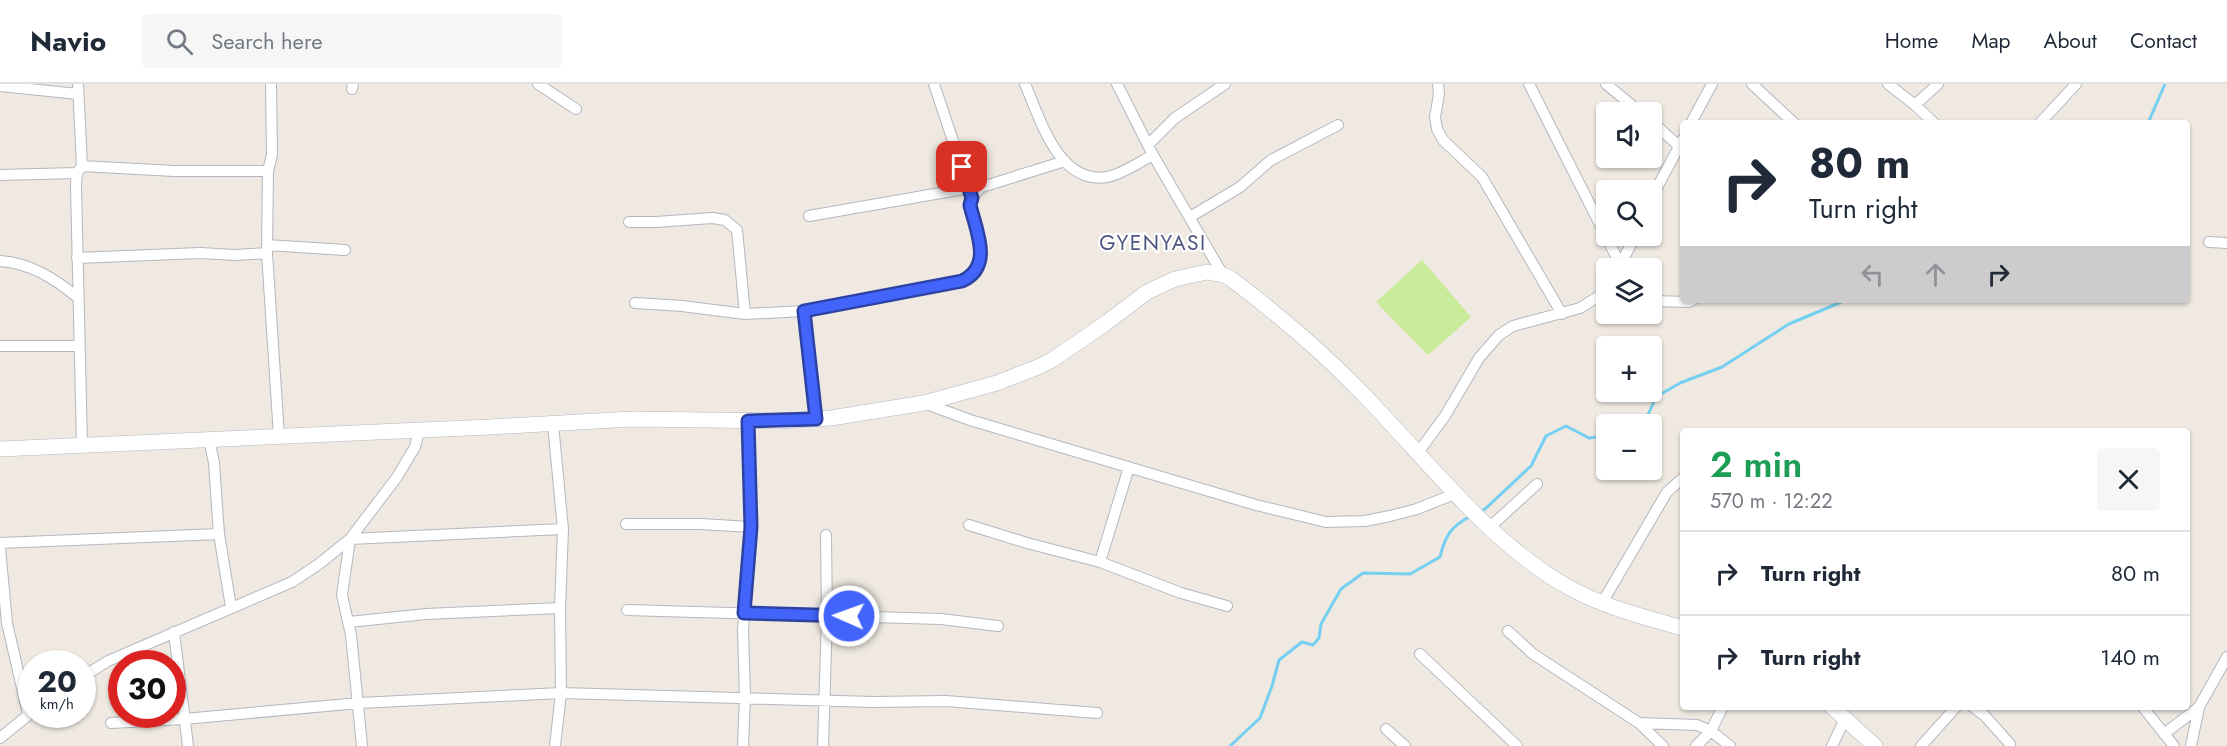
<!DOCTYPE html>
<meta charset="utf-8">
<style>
:root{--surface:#fff;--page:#f6f6f7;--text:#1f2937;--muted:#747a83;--line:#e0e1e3}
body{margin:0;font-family:Jost,sans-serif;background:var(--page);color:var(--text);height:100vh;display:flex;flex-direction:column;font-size:22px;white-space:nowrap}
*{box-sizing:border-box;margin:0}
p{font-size:20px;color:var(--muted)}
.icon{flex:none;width:33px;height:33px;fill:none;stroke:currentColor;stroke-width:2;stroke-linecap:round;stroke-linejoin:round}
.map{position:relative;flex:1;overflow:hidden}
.panel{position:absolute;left:1680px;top:344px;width:510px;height:282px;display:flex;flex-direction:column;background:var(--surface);border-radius:6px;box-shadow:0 2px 4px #0004}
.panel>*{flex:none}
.guide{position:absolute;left:1680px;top:36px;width:510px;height:183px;border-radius:6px;box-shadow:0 2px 4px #0004;background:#fff;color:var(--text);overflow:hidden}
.fabs{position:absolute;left:1596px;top:18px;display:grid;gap:12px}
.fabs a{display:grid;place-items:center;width:66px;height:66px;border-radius:6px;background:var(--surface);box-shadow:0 2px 4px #0004;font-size:30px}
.speed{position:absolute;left:18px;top:566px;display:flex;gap:12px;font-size:30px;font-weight:700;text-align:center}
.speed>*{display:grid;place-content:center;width:78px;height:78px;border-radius:50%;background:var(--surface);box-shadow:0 2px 4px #0004;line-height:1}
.speed small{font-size:15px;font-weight:400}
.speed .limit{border:9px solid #d22;background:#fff;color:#111}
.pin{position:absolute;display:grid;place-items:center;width:51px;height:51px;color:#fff;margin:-26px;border-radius:12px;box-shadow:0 3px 9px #0006}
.me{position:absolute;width:66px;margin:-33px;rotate:272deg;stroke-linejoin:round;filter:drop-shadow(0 0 4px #0008)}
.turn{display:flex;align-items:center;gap:21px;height:126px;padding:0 30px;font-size:27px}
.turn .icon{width:78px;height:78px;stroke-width:2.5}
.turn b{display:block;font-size:42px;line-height:51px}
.lanes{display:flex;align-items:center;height:57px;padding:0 30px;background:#0003;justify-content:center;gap:30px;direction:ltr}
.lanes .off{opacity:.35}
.round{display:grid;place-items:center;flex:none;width:63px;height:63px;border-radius:6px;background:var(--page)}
.head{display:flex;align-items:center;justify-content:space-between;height:102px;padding:0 30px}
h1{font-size:36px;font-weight:600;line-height:45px;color:#1e9e55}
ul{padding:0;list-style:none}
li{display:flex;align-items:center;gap:18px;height:84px;padding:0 30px;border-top:2px solid var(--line)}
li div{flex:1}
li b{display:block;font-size:22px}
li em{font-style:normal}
header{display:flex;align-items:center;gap:36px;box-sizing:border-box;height:84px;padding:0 30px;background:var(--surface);border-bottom:2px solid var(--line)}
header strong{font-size:28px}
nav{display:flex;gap:33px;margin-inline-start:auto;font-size:21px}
.search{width:420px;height:54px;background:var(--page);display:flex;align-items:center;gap:15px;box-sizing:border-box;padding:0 21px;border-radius:6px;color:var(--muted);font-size:22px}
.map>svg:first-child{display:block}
</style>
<header>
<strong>Navio</strong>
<div class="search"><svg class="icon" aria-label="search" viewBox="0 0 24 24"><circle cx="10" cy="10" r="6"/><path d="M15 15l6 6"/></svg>Search here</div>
<nav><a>Home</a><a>Map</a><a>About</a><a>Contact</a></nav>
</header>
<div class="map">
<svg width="2227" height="662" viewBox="0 0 2227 662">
<rect width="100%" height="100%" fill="#efe9e1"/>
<path fill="#c9ec9a" d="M1422,176L1471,233L1428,271L1376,218Z"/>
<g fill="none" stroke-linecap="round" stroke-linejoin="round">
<path stroke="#75cff0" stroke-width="3" d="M2148,39L2165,0
M1632,340L1647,333L1656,313L1680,299L1722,283L1789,240L1846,216
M1480,428L1485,425L1531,382L1546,352L1566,342L1589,354L1606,352
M1230,662L1260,634L1272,602L1279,576L1302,558L1313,561L1319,554L1321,540L1341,505L1363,489L1410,490L1440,473C1445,452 1451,442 1471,432"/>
<defs>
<path id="street" d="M78,0L82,82L77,89L76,101L82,362
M538,0L576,25
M934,0L971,111
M1025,0C1040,34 1058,101 1107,93C1123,90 1139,78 1153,71
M1117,0L1153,71L1223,191
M1438,0L1439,10L1435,33L1437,45L1443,56L1482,93L1562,230
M1529,0L1621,182
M1606,0L1640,28
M1752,0L1794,39
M1888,0L1915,21L1934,39
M0,2L78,10
M352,5L353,0
M1915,21L1938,0
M1652,38L1679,62
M1691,39L1712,0
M2040,39L2076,0
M1149,60L1175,34L1225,0
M82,82L174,87H268
M0,91L77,89
M1652,113L1683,55
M809,132L969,104
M1190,133L1240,103L1271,76L1338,41
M629,138H656L712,134L725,136L737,146L745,230L804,227L962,197C992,183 979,155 972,131C971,126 969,122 970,117C972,111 977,107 982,103L1065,77
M2209,158L2227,159
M267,161L345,166
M267,169L279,352
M77,174L200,169L235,171L267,169L268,87L272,71L271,0
M0,177C30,179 54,194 77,213
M1619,184L1635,152
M1652,217L1689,218L1693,216
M635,219L682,222L745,230
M804,227L816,335
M0,262H79
M924,319L970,336L1256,421L1326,438L1365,437L1390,432L1417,425L1457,409
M553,340L563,445L560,524L561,609L555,662
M209,355L214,379L219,450L231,523
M1417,370L1445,332L1479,274L1499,251L1513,242L1580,224L1599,212L1606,204
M1129,383L1100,478L1181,509L1227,522
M626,440H701L751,443
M969,441L1027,459L1100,478
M1490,443L1537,400
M0,459L219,450
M0,464L7,539L28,630
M1602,519L1667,408L1683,394
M627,526L941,535L998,542
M349,538L426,530L560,524
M1508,547L1533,570L1639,639L1697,641L1711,647L1730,662
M174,548L188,662
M1420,570L1517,662
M82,593L108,577L292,498L319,480L350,455L397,393L415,363L419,346
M1972,622L1985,632L2010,660
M2142,622L2174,662
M111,639L184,635L359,619L561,609L873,618L946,617L1097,629
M1639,639L1663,662
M1386,645L1405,662
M2164,650L2199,623
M0,654L32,628
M362,662L351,551L342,511L350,455L563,445
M743,662L745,613L743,546L751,443L748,337
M823,662L827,532L826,451
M1696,662L1711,647L1723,622
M1832,662L1845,635
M1921,662L1957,622
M2191,662L2199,623L2227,573"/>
<path id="secondary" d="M0,365L489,343L632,335L778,337L831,334L924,319L997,299L1038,283L1052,276L1106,239L1147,208L1175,195L1207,188L1223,191L1230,194C1275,228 1318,264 1357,304C1422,369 1487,458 1568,503C1604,523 1643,533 1683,544
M1831,622L1875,662"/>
</defs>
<use href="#street" stroke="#b4b7c1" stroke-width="12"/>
<use href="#secondary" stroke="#b4b7c1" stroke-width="16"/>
<use href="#street" stroke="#fff" stroke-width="10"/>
<use href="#secondary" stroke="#fff" stroke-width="15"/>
</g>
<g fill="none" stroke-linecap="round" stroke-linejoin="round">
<defs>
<path id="route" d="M849,532L744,529L751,443L748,337L816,335L804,227L962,197C994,182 976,147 970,121L972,114L962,83"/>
</defs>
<use href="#route" stroke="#2b41a3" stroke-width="15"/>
<use href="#route" stroke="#4264fb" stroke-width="10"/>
</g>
<g text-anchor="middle" stroke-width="4.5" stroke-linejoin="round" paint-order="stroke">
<g font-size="21" letter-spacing="1.5" fill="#4d5680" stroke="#fff">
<text x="1153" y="166">GYENYASI</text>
</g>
</g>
</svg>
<div class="fabs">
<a><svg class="icon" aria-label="sound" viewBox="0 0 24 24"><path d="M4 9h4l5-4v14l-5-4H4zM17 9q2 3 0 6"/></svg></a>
<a><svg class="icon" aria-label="search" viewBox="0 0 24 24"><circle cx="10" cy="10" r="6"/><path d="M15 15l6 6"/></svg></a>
<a><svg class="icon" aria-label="layers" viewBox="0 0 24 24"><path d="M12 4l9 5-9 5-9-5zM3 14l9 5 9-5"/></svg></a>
<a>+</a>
<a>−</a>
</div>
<div class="speed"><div>20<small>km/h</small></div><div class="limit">30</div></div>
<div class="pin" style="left:962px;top:83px;background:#d93025"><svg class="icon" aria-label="arrive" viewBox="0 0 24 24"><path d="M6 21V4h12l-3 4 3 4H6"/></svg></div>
<svg class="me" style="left:849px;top:532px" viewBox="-20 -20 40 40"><circle r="17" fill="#4264fb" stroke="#fff" stroke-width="3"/><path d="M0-11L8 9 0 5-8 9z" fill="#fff"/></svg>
<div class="guide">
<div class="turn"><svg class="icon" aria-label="right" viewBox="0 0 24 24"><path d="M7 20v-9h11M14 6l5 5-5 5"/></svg><div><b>80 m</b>Turn right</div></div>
<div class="lanes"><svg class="icon off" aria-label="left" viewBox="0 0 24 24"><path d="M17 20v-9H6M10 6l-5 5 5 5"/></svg><svg class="icon off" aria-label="ahead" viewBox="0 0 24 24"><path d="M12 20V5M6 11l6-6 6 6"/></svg><svg class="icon" aria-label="right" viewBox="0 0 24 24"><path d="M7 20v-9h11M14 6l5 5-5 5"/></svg></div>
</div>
<section class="panel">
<div class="head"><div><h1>2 min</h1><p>570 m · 12:22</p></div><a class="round"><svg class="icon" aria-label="close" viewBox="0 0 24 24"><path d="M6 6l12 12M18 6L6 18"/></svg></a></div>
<ul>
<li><svg class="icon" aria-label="right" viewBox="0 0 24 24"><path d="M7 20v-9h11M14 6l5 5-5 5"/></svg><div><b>Turn right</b></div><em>80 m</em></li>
<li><svg class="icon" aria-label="right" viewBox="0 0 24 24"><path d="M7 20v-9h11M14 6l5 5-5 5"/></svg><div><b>Turn right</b></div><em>140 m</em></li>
</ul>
</section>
</div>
